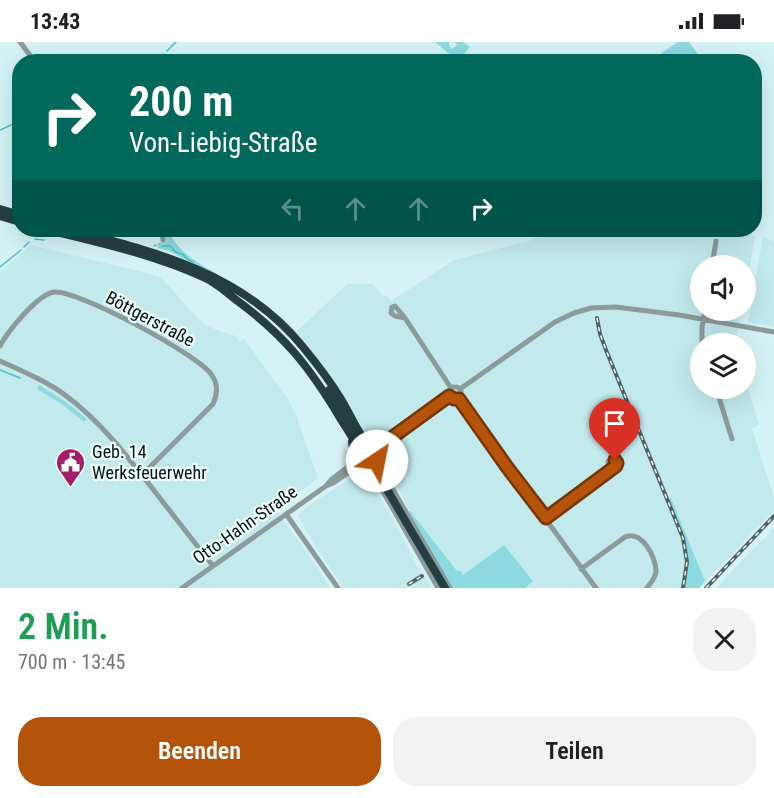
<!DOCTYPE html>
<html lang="de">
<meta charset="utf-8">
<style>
:root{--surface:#fff;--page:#f2f2f2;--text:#202124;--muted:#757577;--accent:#b45309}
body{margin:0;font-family:"Roboto Condensed",sans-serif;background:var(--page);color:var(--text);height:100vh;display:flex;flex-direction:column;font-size:22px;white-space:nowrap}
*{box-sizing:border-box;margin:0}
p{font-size:20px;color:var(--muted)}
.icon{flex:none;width:33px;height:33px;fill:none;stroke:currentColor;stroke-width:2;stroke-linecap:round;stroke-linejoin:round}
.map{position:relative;height:546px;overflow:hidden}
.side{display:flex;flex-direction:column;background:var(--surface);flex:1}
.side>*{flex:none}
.top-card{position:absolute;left:12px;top:12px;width:750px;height:183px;border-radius:24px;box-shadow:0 6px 24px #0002;background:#00695c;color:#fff;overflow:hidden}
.controls{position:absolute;left:690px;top:213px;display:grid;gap:12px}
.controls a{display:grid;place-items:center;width:66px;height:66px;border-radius:50%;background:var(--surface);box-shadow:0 6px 24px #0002;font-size:30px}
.pin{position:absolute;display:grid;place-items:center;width:51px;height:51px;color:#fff;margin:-62px -26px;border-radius:50% 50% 50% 0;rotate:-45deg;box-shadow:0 0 6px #0007}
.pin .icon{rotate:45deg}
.me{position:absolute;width:66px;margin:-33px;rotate:34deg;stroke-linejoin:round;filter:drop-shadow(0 0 4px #0008)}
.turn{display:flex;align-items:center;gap:21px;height:126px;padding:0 18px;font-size:27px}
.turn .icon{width:78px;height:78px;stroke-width:2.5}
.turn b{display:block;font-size:42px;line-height:51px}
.lanes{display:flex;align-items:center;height:57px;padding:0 18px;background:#0003;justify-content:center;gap:30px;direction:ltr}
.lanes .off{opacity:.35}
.round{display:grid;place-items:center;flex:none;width:63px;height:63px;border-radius:24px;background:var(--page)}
.headline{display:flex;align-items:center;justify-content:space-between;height:102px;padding:0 18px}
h1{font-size:36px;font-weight:600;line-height:45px;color:#1e9e55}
.primary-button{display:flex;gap:12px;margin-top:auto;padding:12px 18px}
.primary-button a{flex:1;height:69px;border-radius:24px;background:var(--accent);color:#fff;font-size:24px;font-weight:600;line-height:69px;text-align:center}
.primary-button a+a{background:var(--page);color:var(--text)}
.status{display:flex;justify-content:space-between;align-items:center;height:42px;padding:0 30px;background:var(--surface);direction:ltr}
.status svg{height:16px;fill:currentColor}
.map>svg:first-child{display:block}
</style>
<div class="status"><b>13:43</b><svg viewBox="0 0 49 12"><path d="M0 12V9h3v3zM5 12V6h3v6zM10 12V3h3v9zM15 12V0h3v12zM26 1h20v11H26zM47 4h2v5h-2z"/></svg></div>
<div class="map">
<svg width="774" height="546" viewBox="0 0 774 546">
<rect width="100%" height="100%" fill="#d5f3f5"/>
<path fill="#c2eaed" d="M558,188H724L755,194L746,246V224H700V268L741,269L736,301L700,302V346H746V339L759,383L752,386L774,456V469L699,546H452L386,425L385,419L390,404L402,395L395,385L379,396L372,395L366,391L338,346L320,320L296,290L347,242H373L382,253L387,254L391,259L454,218L529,199Z
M763,195L774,199V285L748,280Z
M31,203L147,231L161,236L171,246L192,270L204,282L219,289L236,294L239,300L244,297L288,357L296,373L318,436L276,469L300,501L331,546H0V230Z
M363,429L366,432L397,484L413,515L417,525H419L432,546H344L320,511L298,475L300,471L305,466L360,430Z
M774,485V546H716L751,509L771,491L770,489Z"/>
<path fill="#8cdadf" d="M435,0H449V3L452,7L457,3L455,0H463L470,5L458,19Z
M678,0H689L703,19H650Z
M164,188H167C182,215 202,223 228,238C237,243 246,250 255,257L213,232L169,209L158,206V201L166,200Z
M39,343L66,360L87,377L84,380L63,363L37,347Z
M671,456L705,539L699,546H684C692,514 681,487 669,458Z
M410,469L457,529L459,528L463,533L504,503L533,539L525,546H452L408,470Z"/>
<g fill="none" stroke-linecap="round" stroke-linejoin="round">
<path stroke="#40c3cc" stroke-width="1.5" d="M167,9L176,0
M154,20L163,12
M0,88L20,79
M35,197L44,198
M154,204L156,203
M162,204H170L176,210L184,213L187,217L193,220
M24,205L29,200
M0,225L21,208
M0,328L20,336"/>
<path stroke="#8d9a9a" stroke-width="5" d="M20,0L35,20
M162,188L163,198
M712,224L716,199
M405,276L395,264L392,265L391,271L395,274L405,276L451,346
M702,302V285L705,268
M0,304C8,289 37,253 54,250C76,247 197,312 211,332C218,341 218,351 213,362L142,433
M0,319C22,329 46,339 65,353C103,381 131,419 159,455C177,478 195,501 213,524
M716,346L732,397
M460,347L555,280L574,271L591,266L616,265L679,273L774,290
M458,357L596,546
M382,400L394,394L449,354V348L453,345H457L461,348V353L458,357
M377,416L380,425L450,546
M355,426H366L373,433
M373,430L377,439L438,546
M384,430L382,420L387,402
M286,472L338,546
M546,476L616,424L617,421L615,418L612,417L608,419L609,429
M581,527L625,495C642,488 656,515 656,529C656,536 650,541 647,546
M182,546L326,444L332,437L358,417L364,406L371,404L376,407L378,413L375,419L359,423L335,440L326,444"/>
<path stroke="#253f41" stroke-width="8" d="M0,167L20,173
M0,174L20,180
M48,188C101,201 156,213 205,236C216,241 226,250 235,257C284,293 309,324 340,376C347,387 355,399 361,411
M71,188C157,210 244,232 303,305C317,322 330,339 341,357C349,370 359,393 369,404
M364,395L373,400L383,399
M350,423L354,413L352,400
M406,480L445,546"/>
<defs>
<path id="rail" d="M597,276L600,292L606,308L683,496L687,520L683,546
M409,542L422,534
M706,546L774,474"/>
</defs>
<use href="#rail" stroke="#506163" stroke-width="4"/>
<use href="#rail" stroke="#ecfeff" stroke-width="1.5" stroke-dasharray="4.5" stroke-linecap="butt"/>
<path stroke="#253f41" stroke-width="8" d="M329,348L406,480"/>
</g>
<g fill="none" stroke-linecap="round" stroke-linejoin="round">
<defs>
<path id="route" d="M377,419L378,411L394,394L449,354L454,357H459L507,425L546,476L616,424L617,421L615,418"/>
</defs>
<use href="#route" stroke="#753606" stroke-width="15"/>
<use href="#route" stroke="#b45309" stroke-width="10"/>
</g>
<defs>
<symbol id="civic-pin" viewBox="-11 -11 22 30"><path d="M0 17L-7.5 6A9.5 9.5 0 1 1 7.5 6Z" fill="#a31e6a" stroke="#ecfeff"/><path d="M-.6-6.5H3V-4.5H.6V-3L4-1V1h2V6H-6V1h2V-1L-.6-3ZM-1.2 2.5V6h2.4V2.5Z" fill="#fff"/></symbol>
</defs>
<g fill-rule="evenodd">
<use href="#civic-pin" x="54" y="404" width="33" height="45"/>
</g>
<g text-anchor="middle" stroke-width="4.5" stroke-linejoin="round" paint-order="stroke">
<g font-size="18" fill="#081213" stroke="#ecfeff">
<text transform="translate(150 277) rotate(28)" y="6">Böttgerstraße</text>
<text transform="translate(245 483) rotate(-35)" y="6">Otto-Hahn-Straße</text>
</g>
<g font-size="18" fill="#081213" stroke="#ecfeff" text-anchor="start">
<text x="92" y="416">Geb. 14<tspan x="92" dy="21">Werksfeuerwehr</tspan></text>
</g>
</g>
</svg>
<div class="controls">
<a><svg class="icon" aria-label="sound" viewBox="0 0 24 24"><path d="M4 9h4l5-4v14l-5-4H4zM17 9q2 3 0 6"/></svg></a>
<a><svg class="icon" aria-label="layers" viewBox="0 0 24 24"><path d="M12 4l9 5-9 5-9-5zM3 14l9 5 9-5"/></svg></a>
</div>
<div class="pin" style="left:615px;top:418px;background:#d93025"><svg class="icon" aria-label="arrive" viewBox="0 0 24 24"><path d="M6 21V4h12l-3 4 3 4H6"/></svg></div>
<svg class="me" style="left:377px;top:419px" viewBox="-20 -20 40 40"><circle r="19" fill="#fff"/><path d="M0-13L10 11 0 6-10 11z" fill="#b45309"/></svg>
<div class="top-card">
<div class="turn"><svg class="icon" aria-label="right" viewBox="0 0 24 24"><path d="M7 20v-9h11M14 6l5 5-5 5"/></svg><div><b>200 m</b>Von-Liebig-Straße</div></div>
<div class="lanes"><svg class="icon off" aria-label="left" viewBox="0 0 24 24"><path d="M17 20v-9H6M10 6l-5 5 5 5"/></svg><svg class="icon off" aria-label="ahead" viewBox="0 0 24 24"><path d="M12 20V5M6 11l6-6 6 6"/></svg><svg class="icon off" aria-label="ahead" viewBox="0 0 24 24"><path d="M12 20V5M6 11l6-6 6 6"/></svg><svg class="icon" aria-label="right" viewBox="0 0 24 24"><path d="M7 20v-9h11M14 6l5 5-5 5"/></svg></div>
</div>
</div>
<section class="side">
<div class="headline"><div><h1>2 Min.</h1><p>700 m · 13:45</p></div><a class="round"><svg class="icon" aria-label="close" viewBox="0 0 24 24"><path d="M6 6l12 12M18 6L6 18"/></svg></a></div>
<div class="primary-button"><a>Beenden</a><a>Teilen</a></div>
</section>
